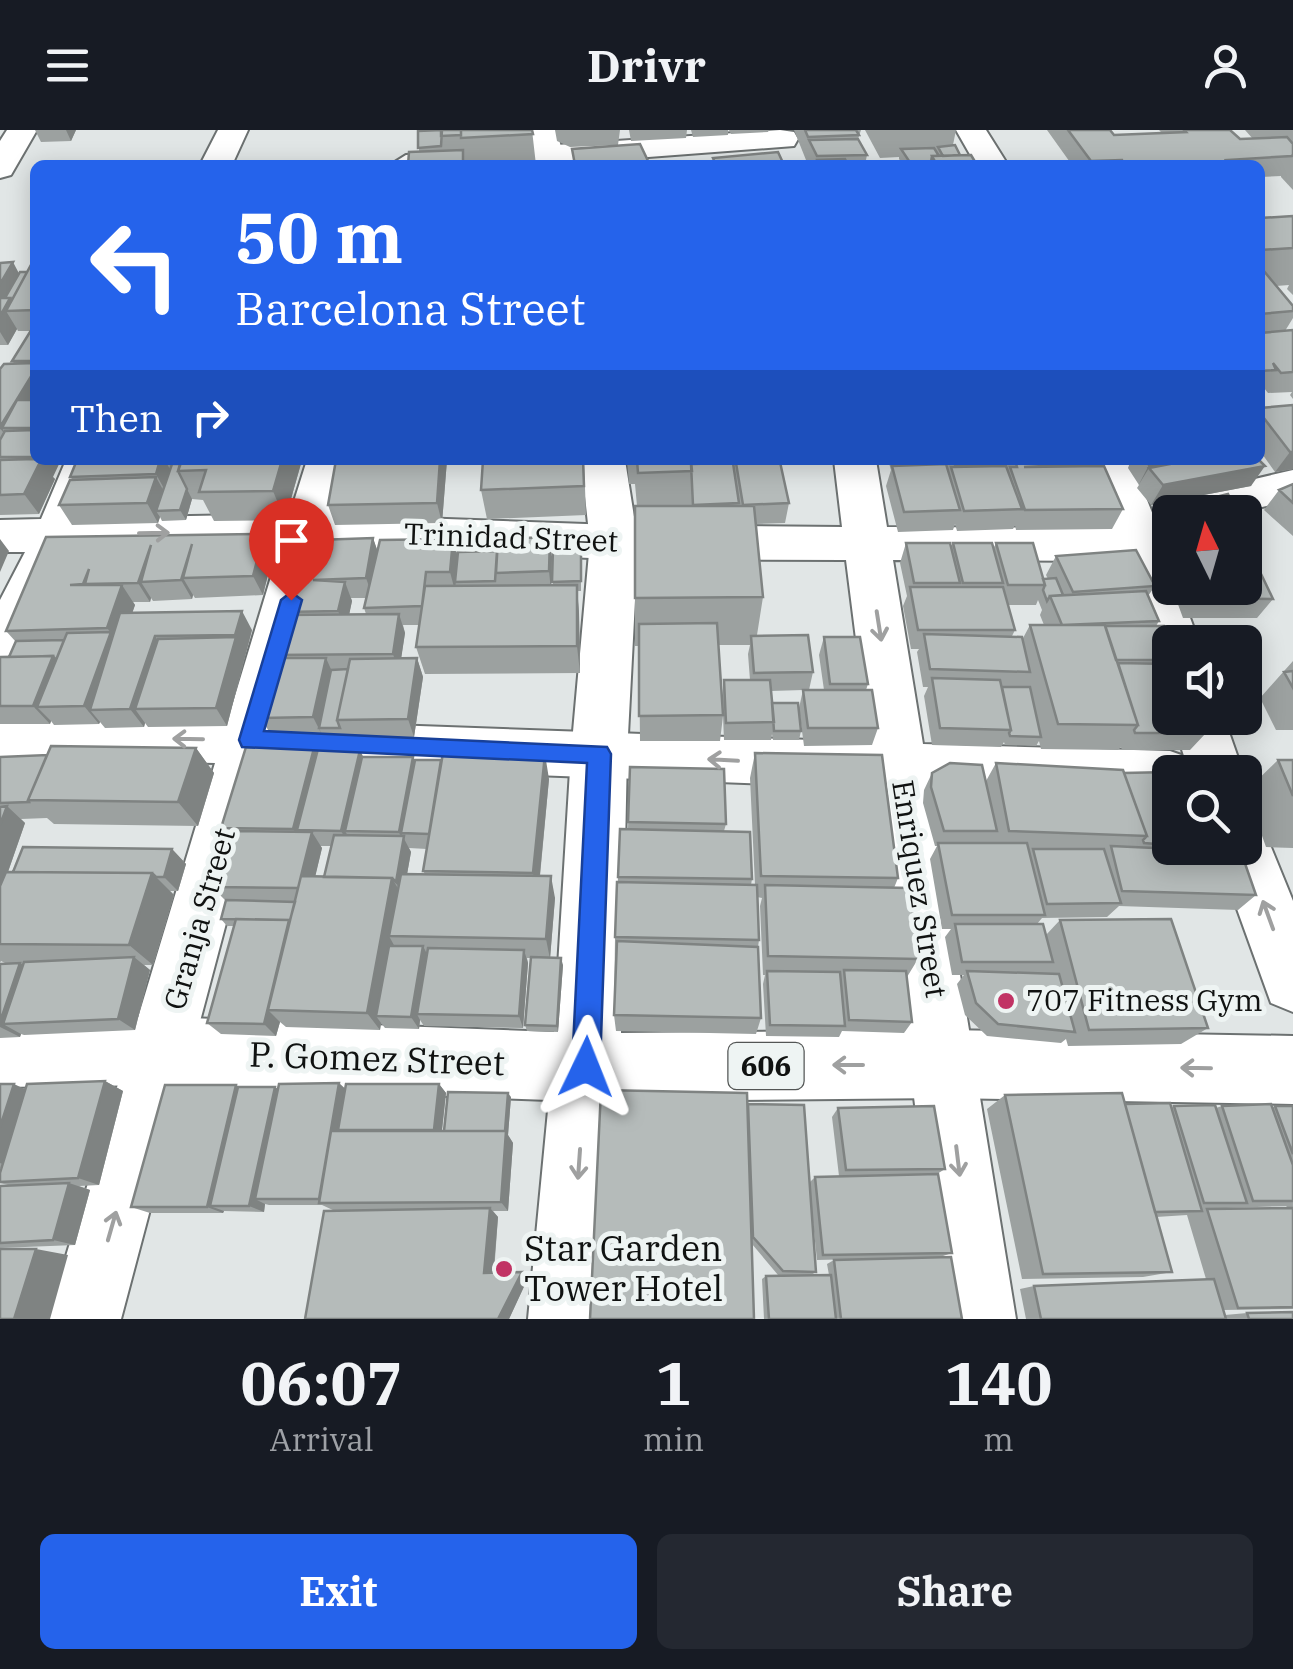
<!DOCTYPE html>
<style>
:root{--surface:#171b24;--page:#242831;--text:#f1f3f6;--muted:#9ea1a6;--accent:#2563eb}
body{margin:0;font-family:"IBM Plex Serif",serif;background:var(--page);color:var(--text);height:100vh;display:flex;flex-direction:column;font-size:38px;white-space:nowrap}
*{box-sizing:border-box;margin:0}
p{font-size:32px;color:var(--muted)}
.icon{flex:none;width:55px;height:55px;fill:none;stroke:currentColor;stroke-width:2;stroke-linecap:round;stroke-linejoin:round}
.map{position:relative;height:1189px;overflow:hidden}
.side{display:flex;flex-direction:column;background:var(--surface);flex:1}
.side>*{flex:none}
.guide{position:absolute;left:30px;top:30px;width:1235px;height:305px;border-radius:15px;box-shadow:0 5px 25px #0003;background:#2563eb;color:#fff;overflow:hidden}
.needle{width:65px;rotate:355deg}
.fabs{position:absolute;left:1152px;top:365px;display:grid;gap:20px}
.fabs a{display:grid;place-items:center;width:110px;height:110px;border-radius:15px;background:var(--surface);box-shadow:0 5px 25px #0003;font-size:50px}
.pin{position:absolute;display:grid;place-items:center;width:85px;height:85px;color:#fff;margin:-102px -42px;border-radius:50% 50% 50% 0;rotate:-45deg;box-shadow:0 0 10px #0007}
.pin .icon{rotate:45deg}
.me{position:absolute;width:110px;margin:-55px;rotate:2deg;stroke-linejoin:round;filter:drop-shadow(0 0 8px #0008)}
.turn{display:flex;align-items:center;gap:35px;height:210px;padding:0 40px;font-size:45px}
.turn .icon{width:130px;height:130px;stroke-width:2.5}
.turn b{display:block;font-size:70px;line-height:85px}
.then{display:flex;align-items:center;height:95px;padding:0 40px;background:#0003;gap:20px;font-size:38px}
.eta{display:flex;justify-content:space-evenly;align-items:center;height:170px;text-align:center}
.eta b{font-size:60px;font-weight:700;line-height:70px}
.action{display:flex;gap:20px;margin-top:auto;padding:20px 40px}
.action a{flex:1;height:115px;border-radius:15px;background:var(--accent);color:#fff;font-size:40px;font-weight:700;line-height:115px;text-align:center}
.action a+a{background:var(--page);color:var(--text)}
header{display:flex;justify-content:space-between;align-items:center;height:130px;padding:0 40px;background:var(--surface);font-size:45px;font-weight:700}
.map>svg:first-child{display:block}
</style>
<header><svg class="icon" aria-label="menu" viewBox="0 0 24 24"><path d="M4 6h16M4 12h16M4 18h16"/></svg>Drivr<svg class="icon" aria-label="person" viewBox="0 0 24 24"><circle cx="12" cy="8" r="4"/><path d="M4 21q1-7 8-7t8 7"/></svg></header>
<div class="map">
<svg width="1293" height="1189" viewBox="0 0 1293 1189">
<rect width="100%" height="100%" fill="#e1e6e6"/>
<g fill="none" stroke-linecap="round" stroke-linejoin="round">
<defs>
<path id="minor" d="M7,0H37L11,45L0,48V11Z
M218,0H248L232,35H200Z
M780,0L794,2L798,9L794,16L543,35H390L406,25Z
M956,0H986L1008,35H976Z
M66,330H108L86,388L290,384L307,330H349L335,385L614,395L842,397L834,330H876L887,397L1111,398L1089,330H1131L1165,415L1170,458H1179L1199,512H1170V530L1157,526L1122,431L893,430L923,614L1170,621L1184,626L1172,588H1224L1243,642H1170V667L930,660L1016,1189H942L875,658L268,635L121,1189H47L215,633L0,628V584L228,589L280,417L72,421L18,532L0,537V470L25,422H0V390L41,389ZM326,417L614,429L846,430L869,612L280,591Z
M1293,340V370L1240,382H1170V396L1160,393L1154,382L1160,371Z
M1245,693L1264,700L1293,771V882L1271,873L1215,718H1245Z"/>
<path id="major" d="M525,0H557L565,35H531Z
M581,330H625L638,412L627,624L621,903L945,900L1293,906V974L945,968L618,971L606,1189H528L549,970L163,955L0,957V889L163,887L554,902L571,624L590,412Z"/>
</defs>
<use href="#minor" stroke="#6c7171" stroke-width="4"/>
<use href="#major" stroke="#6c7171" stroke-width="4"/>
<use href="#minor" fill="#fff" fill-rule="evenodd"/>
<use href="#major" fill="#fff" fill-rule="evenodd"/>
</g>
<path fill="#9ca1a0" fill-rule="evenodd" d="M35,0H76L71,11L41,12Z
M419,0H532L536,35H408L419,22Z
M555,0H620L618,15L570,17L557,11Z
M629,0H687L686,8L631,11Z
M691,0H728V5L693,7Z
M729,0H769L768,2L731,4Z
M794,0H861L858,9L867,25L865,35H808Z
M865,0H956L953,15L960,25L977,35H903L899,29V27L880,28Z
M1047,0H1110L1114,5L1162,3L1159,0H1230L1240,9H1253L1245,0H1293V60L1281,47V46L1260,47V35H1072Z
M1293,86V165L1287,159L1289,155L1276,156L1293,176V188L1285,201L1293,200V269L1290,265L1292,262L1268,263L1264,258L1260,260V88Z
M0,133L19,144L27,142L35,133V330L55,349L39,384L0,385V239L14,233L12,231L31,201H18L17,199L8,215H0Z
M1293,275V339L1275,342L1260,321V278Z
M77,330H302L285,390L214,391L203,370L192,369L186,390L162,391L160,387L158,393L72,395L59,375L72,349L70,347Z
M336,330H447L442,393L335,395L328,375Z
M584,330L586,385L487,389L481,360Z
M627,330H736L735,346L736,333L789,373L785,393L756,394L763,467L757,505L813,542L809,560H824L819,525L824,507L868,554L866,560L878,598L872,615L804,616L799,578L803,560L771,561L772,573L801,601L799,610H773L772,604L771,610H724L723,586L720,611H640L639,516H635V468L637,376L635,354H629ZM718,515H750L748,524L750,550H724L722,567Z
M888,330H1101L1103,333L1101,336L1123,379L1112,399L1016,400L1015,395L1013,399L957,401L955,394L953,400L898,402L886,356L891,340Z
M1131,330H1259L1251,356L1151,375L1137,358L1139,355L1128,338Z
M1293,354V406L1264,380L1279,360Z
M1168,379L1170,382V451L1166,440L1170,435H1168L1156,399Z
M1245,400L1254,418L1251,423L1273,469L1257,488H1183L1172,458H1245Z
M264,404L273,424L263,465L195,468L193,465L192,469L153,471L151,468L150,472H133L135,475L132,483L252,500L227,596L148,597L145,593L144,597L105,598L100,592L99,594L54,595L51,591L50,594H0V527H9L16,512L6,501L46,407Z
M373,408L377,420L453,409L458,427H552L551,455H553V418L581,417V461H577L579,483L580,543L425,544L416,517L419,495H403L405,503L401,528H417L423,547L414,607H346L345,605L323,607L322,604L271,605L261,588L276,531L273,525L287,485L286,482L308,452ZM351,468H366L364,478L366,484H349L352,471Z
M906,413L951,417L953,413L993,419L996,413L1043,449H1048L1046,445L1056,426L1155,456L1148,466L1159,491L1156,496L1170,512V588L1206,603L1190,620H1122L1121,617L1118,620L1041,619L1039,611L1036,616L1005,615L1004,612L1001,617L932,615L924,566L928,557H923L917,522L919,519H911L903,476L907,466L900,433ZM1038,470L1042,480L1040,485L1044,495H1030L1022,510L1012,506L1015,500L1008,475H1036Z
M1293,531V600H1276L1260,568Z
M196,618L214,643L198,696L54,694L47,688L21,689L25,693L8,742L172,719L186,734L178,761H170L174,765L153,835H144L150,840L135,900L24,905L21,904L20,907L0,908V834L5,833L1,831L0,833V627Z
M314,618L317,622L363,627H413L415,631L549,649L540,746L555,768L550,828L563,835L558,902L527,901L525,895L531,828H527L528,833L523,898L424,896L420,890L419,899L385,898L381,893L380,900L286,897L280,892L276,906L221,904L207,893L234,796H227L221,789L226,771L212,757L228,706L221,698ZM320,716H331L324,747L315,746L322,718ZM409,718L427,719L423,741L425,744H407L411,722Z
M755,623L898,748L894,758L918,829L907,847L912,892L904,903L842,901L839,907L766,906L763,854L765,845H763L760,776L762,768L757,767L759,810L758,817L761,888L756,904L616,901L614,885L615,807L618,747L628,699L630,637L726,694L724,701L752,749L751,755H755L750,648Z
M1278,630H1293V718L1266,717L1246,661Z
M996,633L1124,643L1170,642V718H1243V719L1240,722L1256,765L1238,780L1119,776L1107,787L1042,788L1037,794L1046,805L1060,790L1208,898L1181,914L1068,916L1066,909L1061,913L987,906L965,885L957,854L964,845H952L945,807L951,799H942L930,729L937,716H935L923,673L924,660L932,643L986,651Z
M105,951L123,961L99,1055L79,1056L90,1060L75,1115L0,1118V1056L8,1055L0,1053L1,1038H0V954L26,959Z
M439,954L446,963L442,1001L511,967L508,1005L513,1013L508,1081H493L498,1087L494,1143L522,1142L528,1148L509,1189H305L335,1081L322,1075H269L265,1074L264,1082L224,1081L223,1083H150L131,1077L236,955L238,957H275L278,959L345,958Z
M1005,965L1171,977L1174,976L1216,978L1222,976L1272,977L1293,976V1077H1287L1286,1076L1226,1078H1293V1179L1223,1180L1225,1185L1247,1183L1293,1189H1026L1020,1159L1034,1156L1206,1149L1187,1085L1156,1087L1172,1142L1143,1147L1022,1149L987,979Z
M747,975L809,1053L815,1047L839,1046L832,987L838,978L945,1039L937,1044L952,1123L940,1127L817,1130L811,1073L816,1142L811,1145H829L827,1134L834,1130L962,1189H764L762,1149L766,1146L799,1145H778L752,1114Z"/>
<path fill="#7f8382" d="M66,0H76L71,11Z
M13,132L24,153L6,181L17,199L8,215L0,202V154Z
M35,240V282L2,298L14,317L0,298Z
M1290,322H1293V339L1275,342Z
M41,330H61L53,347L55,349L39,384L24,364Z
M160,330H165L173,345L167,364L156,344Z
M282,330H302L285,390L273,361Z
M440,330H447L442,393L437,373Z
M448,330H472L449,333Z
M1175,330H1232L1149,338L1138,356L1149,335Z
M1265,336L1251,356L1151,375L1163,355Z
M156,347L167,367L156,381L160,387L158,393L147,373Z
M187,359L192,369L186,390L180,380Z
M264,404L273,424L263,465L253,446Z
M550,407L552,427L551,461L549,441Z
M373,408L380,428L373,468L366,448Z
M0,409L9,421L0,442Z
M453,409L458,428L455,461L450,442Z
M192,414L183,448L193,465L192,469L181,450Z
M151,415L141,452L151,468L150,472L138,453Z
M345,452L352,471L346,500L338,481Z
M122,455L135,475L121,516L90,580L100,592L99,594L84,576L111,503L107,498Z
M577,455L579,483L580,543L577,516Z
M242,481L252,500L227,596L216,578Z
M399,484L405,503L399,543L393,524Z
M155,506L167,525L135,579L145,593L144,597L130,579Z
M53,526L69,545L37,577L51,591L50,594L33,576Z
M326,528L334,546L319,598L322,605L313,587Z
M417,528L423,547L414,607L408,589Z
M196,618L214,643L198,696L178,672Z
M314,618L324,635L297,700L304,712L303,715L293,699Z
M360,620L368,637L345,701L351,711L350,716L341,701Z
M545,624L549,649L538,764L533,743Z
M413,627L420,644L401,703L411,722L403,767L396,752L403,710L399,702Z
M7,676L25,693L3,756L0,754V695Z
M312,702L322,718L309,773L299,758Z
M172,719L186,734L178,761L164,747Z
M152,743L174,765L153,835L129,815Z
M551,746L555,768L550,829L546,809Z
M392,748L404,769L389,806L395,817L376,886L381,893L380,900L367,883Z
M289,790L268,880L280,892L276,906L264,894Z
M423,816L430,830L417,884L420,890L419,899L411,887Z
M524,820L528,833L523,898L519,886Z
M134,827L150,840L135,900L118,889Z
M561,828L563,835L558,902L557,896Z
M20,833L40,845L3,894L21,904L20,907L0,897V892Z
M105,951L123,961L99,1055L78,1048Z
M339,953L350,963L319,1069Z
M14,954L35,964L13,1038L0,1033V997Z
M439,954L446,963L441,1008L434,1000Z
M236,955L250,965L210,1076L224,1081L223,1083L207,1077Z
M275,957L287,966L255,1069L265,1074L264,1082L249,1076Z
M508,963L511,967L508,1005L513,1013L508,1081L501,1072Z
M69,1053L90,1060L75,1115L53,1110Z
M490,1078L498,1087L493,1148L484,1143Z
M36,1119L68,1125L50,1189H14Z
M522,1142L528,1148L509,1189H498Z"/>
<path fill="#b5bbba" stroke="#7f8382" stroke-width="2.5" d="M441,0H461V5L441,6Z
M442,0L441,16L418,18V1Z
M461,0H532L533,4L461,8Z
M805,0H856L859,5L808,7Z
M1068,0H1110L1114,5L1186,2L1184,0H1230L1240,9L1287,7L1293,14V24L1292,26L1226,30L1229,35H1124L1122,30L1091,31Z
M858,9L867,25L817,26L809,10Z
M640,14L649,33L575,35L572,19Z
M955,15L960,25L943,26L938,17Z
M934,18L939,26H932L931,32L911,34L901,19Z
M463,20V35H408L409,22Z
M778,22L784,35H716L713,28Z
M971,25L977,35H937L932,26Z
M845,29L848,35H818L817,30Z
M1293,86V118L1260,120V88Z
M13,132L0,154V133Z
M32,133H35V180L6,181Z
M1260,140H1263L1293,176V181L1260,184Z
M20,142H27L12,170L10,168H5Z
M0,168H10L0,186Z
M35,194V231H12Z
M1293,200V242L1281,243L1273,233L1276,240L1260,241V203Z
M35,233V240L0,297V239L4,234Z
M17,270H35V298H2Z
M1293,275V322H1290L1260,283V278Z
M35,300V327H0V310L5,301Z
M35,329L41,330L24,364L0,365V330Z
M77,330H160L156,344L70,347Z
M182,330H282L273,361L199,362L206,340L178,341Z
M336,330H440L437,373L328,375Z
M483,330H583L584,356L481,360Z
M637,330H691L692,341L638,343Z
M691,330H736L691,332Z
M899,330H947V332L900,334Z
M953,330H1009L1011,333L955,335Z
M1015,330H1101L1103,333L1024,337L1104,336L1123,379L1025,380L1010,337H1017Z
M1146,330H1175L1149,335Z
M1191,330H1259L1265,336L1163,355L1149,338Z
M780,332L789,373L743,375L736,333Z
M733,333L739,373L693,375L691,334Z
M172,334H180L178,341L187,359L180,380L156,381Z
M946,334L960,380L904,382L892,336Z
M1006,336L1022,379L964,381L951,337Z
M156,347L147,373L59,375L70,350Z
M1293,354V373L1279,360Z
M1228,364L1237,382H1170V386L1168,379Z
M635,376H754L763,467L635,468Z
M1245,400L1254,418H1245Z
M264,404L253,446L183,448L192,414L181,450L141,452L151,415L138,453L85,454L89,439L83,454L70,455H122L107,498L6,501L46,407Z
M550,407L549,441L496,443L498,409Z
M373,408L366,448L313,450L345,452L338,481L286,482L294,452H308L317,410Z
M453,409L450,442H426L422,476L364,478L380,410Z
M906,413H950L960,453H914Z
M953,413H992L1003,453H963Z
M996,413H1033L1045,455H1008Z
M581,417V451L552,452L553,418Z
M1136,420L1155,456L1073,462L1056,426Z
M497,421L495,451L455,452L458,422Z
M1245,423H1251L1273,469L1197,468L1193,458H1245Z
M1056,448L1063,465L1050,466L1047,471L1043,460L1045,455L1043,449Z
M577,455V516L416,517L425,456Z
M910,457H1003L1015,500H918Z
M1146,461L1159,491L1062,495L1050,466Z
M242,481L235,505L155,506L130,579L90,580L120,483Z
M399,484L393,524L273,525L283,485Z
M717,493L723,585L639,586V494Z
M1030,495H1105L1138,595L1058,594Z
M1105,496H1164L1170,512V530H1116Z
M111,502L84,576L37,577L67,503Z
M924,504L1022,507L1030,542L930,539Z
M808,505L813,542L754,543L751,506Z
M236,507L216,578L135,579L158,509Z
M824,507H860L868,554H830Z
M64,510L56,530L53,526L9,527L16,511Z
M53,526L33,576H0V527Z
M276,528H326L313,587L261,588Z
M417,528L408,589L337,590L350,529Z
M1118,533L1170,534V588H1200L1206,603H1135L1134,600L1138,595Z
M348,539L337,590L340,598H319L331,540Z
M1293,541V558L1284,542Z
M932,548L1000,550L1011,600L940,598Z
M724,550H770L774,592L726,593Z
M1002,557H1030L1041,607L1010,606L1009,603L1011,600Z
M803,560H872L878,598H808Z
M772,573H798L801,601H774Z
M51,616L196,618L178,672L28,670Z
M246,617L314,618L293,699L221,698Z
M318,619L360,620L341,701L297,700Z
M443,623L545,624L533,743L423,741Z
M755,623L882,625L898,748L761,746Z
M47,625L28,670L29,672L0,673V627Z
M362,627H413L399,702L345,701Z
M415,630H441L429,704L401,703Z
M1278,630H1293V666Z
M950,633L982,635L997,701H944L931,657L932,643Z
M996,633L1123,640L1147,706L1009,701Z
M630,637L724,639L726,694L628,692Z
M1170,642V715L1144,713L1143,710L1147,706L1124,643Z
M7,676L0,695V677Z
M620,699L750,702L752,749L618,747Z
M229,701L312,702L298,758L212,757Z
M334,705L404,706L396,752L392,748L324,747Z
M938,713H1027L1045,785H952Z
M1111,716L1241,722L1256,765L1122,761Z
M23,717L172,719L164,747H156L152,743L13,742Z
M1033,719H1104L1121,773L1047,774Z
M6,742L152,743L129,815L0,814V756Z
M401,744L551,746L546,809L389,806Z
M301,746L392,748L367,883L268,880Z
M617,752L757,755L759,810L615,807Z
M765,755L909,758L918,829L768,826Z
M226,770L295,772L290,790L221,789Z
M236,789L289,790L264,894L207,893Z
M1171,789L1208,898L1089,900L1060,790Z
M955,794H1043L1053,832H962Z
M617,811L758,817L761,888L614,885Z
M389,816H423L411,887L376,886Z
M428,818L524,820L519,886L417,884Z
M134,827L118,889L3,894L24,832Z
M531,827L561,828L557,896L525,895Z
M20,833L0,892V834Z
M844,840L906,841L912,892L849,890Z
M767,841L840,842L845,896L770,895Z
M967,841L1059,844L1075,902L998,894L976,873Z
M105,951L78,1048L0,1052V1043L27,954Z
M339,953L319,1069H255L279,954Z
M0,954H14L0,997Z
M346,954H439L434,1000H338Z
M165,955H236L207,1077H131Z
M238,957H275L249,1076H210Z
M601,960L747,963L754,1189H590Z
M448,962L508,963L505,1001H444Z
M1122,963L1172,1142L1043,1144L1005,965Z
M1170,973L1202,1081L1155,1082L1125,974Z
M748,974L804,975L816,1142L783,1141L753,1107Z
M1271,974L1293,1035V1071H1253L1222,976Z
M1215,975L1247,1073H1204L1174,976Z
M934,976L945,1039L846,1040L838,978Z
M1275,976H1293V1024Z
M331,1001H506L501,1072L319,1073Z
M938,1044L952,1123L823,1125L815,1047Z
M69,1053L53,1110L0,1113V1056Z
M490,1078L484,1143L522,1142L498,1189H305L324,1081Z
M1293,1078V1177L1238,1178L1207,1079Z
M0,1119H36L14,1189H0Z
M951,1127L962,1189H841L834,1130Z
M831,1145L836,1189H769L766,1146Z
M1214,1149L1226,1189H1041L1034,1156Z
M1293,1182V1189H1249L1247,1183Z"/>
<defs><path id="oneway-shaft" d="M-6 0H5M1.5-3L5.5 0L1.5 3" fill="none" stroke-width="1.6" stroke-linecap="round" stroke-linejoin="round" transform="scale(2.5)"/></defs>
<g stroke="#9fa0a0">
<use href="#oneway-shaft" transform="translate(154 403) rotate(-1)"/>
<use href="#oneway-shaft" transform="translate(879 496) rotate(81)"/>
<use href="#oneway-shaft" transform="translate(188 609) rotate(-179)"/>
<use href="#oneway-shaft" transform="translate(723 630) rotate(-177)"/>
<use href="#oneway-shaft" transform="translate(1268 785) rotate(-110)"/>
<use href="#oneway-shaft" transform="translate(848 935) rotate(180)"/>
<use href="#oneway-shaft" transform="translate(1196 938) rotate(-179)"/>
<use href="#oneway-shaft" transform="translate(958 1031) rotate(83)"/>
<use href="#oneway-shaft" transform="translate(579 1034) rotate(94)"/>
<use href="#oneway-shaft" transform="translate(112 1096) rotate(-74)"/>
</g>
<path fill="#2563eb" stroke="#184099" stroke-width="2.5" d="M291,462L302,470L264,601L607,617L611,624L600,937L596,947L586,951L576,947L572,937L587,633L242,617L239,610L281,470Z"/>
<g fill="#c13364" stroke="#eef4f3" stroke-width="4">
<circle cx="1006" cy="871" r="10"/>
<circle cx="504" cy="1139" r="10"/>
</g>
<g text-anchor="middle" stroke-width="10" stroke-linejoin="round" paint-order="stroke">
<rect fill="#eef4f3" stroke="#535655" stroke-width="2.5" x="728.5" y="913" width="75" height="46" rx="8"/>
<g font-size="28" font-weight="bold" fill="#101211">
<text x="766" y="946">606</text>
</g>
<g font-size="30" fill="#101211" stroke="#eef4f3">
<text transform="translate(511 408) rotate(2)" y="10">Trinidad Street</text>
<text transform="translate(919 759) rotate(81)" y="10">Enriquez Street</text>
<text transform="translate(200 789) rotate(-74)" y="10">Granja Street</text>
</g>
<g font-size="30" fill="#101211" stroke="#eef4f3" text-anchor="start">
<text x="1026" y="881">707 Fitness Gym</text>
</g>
<g font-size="35" fill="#101211" stroke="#eef4f3">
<text transform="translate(377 929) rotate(2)" y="12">P. Gomez Street</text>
</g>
<g font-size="35" fill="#101211" stroke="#eef4f3" text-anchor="start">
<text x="524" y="1131">Star Garden<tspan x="524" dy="40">Tower Hotel</tspan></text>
</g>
</g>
</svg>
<div class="fabs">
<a><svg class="needle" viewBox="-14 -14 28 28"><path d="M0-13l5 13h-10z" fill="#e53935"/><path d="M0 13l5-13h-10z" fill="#9ea1a6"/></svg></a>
<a><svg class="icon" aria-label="sound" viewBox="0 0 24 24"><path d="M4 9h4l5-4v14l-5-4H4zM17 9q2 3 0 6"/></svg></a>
<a><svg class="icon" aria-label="search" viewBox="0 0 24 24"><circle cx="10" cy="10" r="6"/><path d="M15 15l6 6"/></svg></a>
</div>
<div class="pin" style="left:291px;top:470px;background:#d93025"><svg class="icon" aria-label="arrive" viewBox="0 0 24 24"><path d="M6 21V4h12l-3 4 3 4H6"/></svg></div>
<svg class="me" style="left:586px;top:937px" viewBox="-20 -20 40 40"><path d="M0-17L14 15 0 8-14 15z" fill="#2563eb" stroke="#fff" stroke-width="4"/></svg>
<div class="guide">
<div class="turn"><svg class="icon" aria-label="left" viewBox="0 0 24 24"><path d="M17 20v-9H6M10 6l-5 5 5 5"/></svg><div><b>50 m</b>Barcelona Street</div></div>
<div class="then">Then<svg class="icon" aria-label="right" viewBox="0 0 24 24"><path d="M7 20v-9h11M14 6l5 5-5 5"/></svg></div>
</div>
</div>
<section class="side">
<div class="eta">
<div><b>06:07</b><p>Arrival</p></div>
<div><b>1</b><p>min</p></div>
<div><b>140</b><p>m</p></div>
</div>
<div class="action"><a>Exit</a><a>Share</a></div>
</section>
